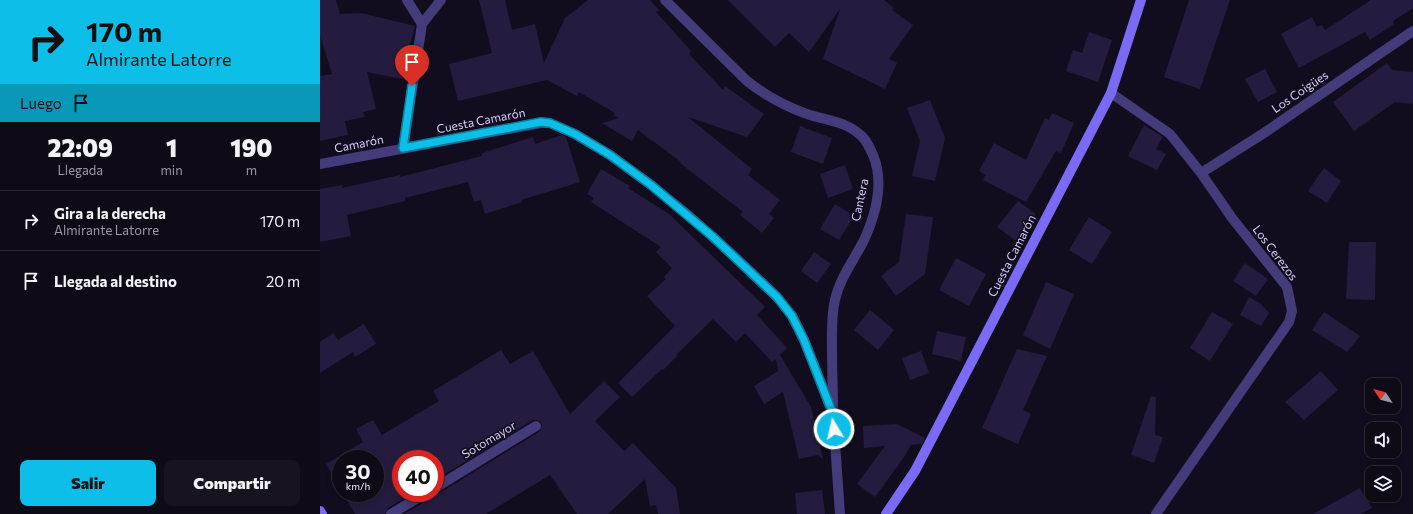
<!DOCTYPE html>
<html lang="es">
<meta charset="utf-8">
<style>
:root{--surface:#0e0a16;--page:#17131f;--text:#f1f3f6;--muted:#9b9aa1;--line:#2e2b35;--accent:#0dbfe8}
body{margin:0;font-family:Commissioner,sans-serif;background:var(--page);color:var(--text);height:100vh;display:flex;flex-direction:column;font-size:15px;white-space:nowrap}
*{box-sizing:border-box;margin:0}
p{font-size:13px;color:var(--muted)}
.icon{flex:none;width:22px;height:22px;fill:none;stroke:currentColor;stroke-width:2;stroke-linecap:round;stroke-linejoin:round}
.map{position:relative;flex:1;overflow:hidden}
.panel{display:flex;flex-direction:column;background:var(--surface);width:320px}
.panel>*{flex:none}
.guide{background:#0dbfe8;color:#111;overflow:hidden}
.needle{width:26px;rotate:306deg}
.tools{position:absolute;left:1045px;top:378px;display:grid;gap:8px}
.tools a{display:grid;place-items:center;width:36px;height:36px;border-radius:8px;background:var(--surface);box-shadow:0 2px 6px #0003,0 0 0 1px var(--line);font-size:20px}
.speed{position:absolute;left:12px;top:450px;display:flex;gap:8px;font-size:20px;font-weight:700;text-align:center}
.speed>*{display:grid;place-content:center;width:52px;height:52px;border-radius:50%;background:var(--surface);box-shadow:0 2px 6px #0003,0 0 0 1px var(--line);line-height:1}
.speed small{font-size:10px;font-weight:400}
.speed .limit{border:6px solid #d22;background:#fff;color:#111}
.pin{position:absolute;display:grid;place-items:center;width:34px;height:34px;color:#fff;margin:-41px -17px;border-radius:50% 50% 50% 0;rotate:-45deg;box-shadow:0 0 4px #0007}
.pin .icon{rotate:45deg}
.me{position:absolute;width:44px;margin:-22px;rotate:351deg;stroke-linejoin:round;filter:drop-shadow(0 0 3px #0008)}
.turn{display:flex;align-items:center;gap:14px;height:84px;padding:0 20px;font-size:18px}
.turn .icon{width:52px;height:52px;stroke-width:2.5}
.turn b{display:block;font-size:28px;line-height:34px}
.then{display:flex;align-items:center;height:38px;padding:0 20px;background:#0003;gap:8px;font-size:15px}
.eta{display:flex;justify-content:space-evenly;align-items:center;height:68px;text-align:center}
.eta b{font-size:24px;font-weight:800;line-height:28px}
.primary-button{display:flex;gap:8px;margin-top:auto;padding:8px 20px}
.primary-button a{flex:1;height:46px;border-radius:8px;background:var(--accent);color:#111;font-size:16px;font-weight:800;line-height:46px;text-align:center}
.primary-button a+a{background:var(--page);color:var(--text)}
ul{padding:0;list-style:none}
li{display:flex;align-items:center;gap:12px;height:60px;padding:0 20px;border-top:1px solid var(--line)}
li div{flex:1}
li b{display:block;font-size:15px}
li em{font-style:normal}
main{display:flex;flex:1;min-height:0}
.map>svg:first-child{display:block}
</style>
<main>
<section class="panel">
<div class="guide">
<div class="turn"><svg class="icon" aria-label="right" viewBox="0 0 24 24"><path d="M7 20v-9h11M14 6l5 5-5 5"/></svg><div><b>170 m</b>Almirante Latorre</div></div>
<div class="then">Luego<svg class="icon" aria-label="arrive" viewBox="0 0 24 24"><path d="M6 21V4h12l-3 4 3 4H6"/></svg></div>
</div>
<div class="eta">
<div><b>22:09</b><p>Llegada</p></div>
<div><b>1</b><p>min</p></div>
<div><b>190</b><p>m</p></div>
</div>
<ul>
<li><svg class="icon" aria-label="right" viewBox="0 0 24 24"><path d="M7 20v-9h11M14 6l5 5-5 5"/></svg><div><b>Gira a la derecha</b><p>Almirante Latorre</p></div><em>170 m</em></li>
<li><svg class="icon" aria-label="arrive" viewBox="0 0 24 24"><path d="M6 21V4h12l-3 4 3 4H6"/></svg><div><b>Llegada al destino</b></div><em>20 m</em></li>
</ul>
<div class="primary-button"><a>Salir</a><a>Compartir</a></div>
</section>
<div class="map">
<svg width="1093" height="514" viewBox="0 0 1093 514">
<rect width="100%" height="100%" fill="#120d1e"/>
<path fill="#251b3e" d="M0,0H16L20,14L41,13L95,26L82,79L47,72L56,109L43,112L45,117L25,121L28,135L0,141V76L12,74L0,35Z
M159,0H185L192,30L215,24L224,63L245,18L268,0H330L339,10L336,12L371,51L369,54L403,90L405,86L444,114L427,137L368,117L432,169L428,175L460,200L449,214L454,218L442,233L420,215L423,212L360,163L361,162L318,130L312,141L282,123L299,118L293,115L295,113L259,92L257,96L227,80L138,101L129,64L172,53Z
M408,0H564L574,8L572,10L593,25L569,59L577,63L565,89L503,59L520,9L489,52L469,33L455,47Z
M869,0H910L880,89L844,77Z
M1051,0H1093V8L1073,21L1074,24L1050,40L1045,32L979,68L961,34L992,17L997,27L1002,25L1005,30Z
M769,32L792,40L778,82L746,71L753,50L762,53Z
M1067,63L1072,70L1093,72V104L1075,102L1034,131L1013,102Z
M945,69L957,92L938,102L925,79Z
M610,100L625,138L615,181L592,176L600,141L587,108Z
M732,113L754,123L741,153L736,151L706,202L663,180L666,175L659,171L674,143L706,160L725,118L729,120Z
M824,125L843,137L836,149L846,154L837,170L808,156Z
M480,126L512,138L503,164L471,152Z
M242,135L246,137L260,182L201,200L202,202L165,214L161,200L154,202L148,182L85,198V201L27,215L31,236L0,242V189L22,185V188L80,175V177L162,156V153L213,137L215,144Z
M525,165L533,189L508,198L500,174Z
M1004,168L1021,181L1007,203L988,191Z
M281,169L310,186L308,188L349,214L445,307L437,315L467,348L460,355L491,407L503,459L498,455L479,459L463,392L444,404L434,386L458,371L456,359L452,362L425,333L416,342L393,319L357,354L358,355L343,370L342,369L312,397L298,383L355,326L327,296L346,279L344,277L352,268L336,252L341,247L271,202L274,198L267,194Z
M698,201L716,214L696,241L677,227Z
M515,204L534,216L519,240L500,229Z
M586,214L613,217L605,274L576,296L561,276L579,262Z
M769,217L792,232L772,264L749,250Z
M1029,242H1056L1055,300L1026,299Z
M494,252L511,264L497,283L481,271Z
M636,258L666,274L649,306L619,290Z
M925,263L948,279L936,296L913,281Z
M726,282L754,294L730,349L703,335Z
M929,297L941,304L949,313L941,326L920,315Z
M550,310L574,330L558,350L534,330Z
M892,312L913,324L890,361L870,348Z
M1004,312L1040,336L1027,352L992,330Z
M44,324L56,344L35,357L33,352L0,373V342L13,333L18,340Z
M617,331L646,337L641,361L612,354Z
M697,349L727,356L703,410L711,414L698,444L662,428Z
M181,350L190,364L213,351L250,414L284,381L300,397L275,421L304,451L313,443L356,488L360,514H338L336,505L330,506L325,479L288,514H257L230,475L166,514H84L109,499L112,494H118L219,432L222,425L221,422L216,420H213L115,480V459H81V493H93L68,508L65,514H35L23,493H55V459H21V490L6,464L43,442L36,429L53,420L62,435L119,401L113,391Z
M601,351L609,373L590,380L582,358Z
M1001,371L1018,390L984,420L965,402Z
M831,396L836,397L835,435L843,437L834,463L811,455Z
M577,424L605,438L602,444L591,445L584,457L555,497L537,484L565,446L544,448L543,426Z
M1040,488L1052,508L1040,514H993Z
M502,490L505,514H477L475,493Z"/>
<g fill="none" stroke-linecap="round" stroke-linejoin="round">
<path stroke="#433b7a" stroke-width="10" d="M345,0L427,81C446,96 464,106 487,114C504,120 524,121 538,133C546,138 549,147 553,155C564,181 556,213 545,238C535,259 520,277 515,300C511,316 512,333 512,349C512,370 513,391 513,412
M102,24L121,0
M791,93L850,134L881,173L912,218L967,287L972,311L969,322L836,514
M881,173L944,133L1093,31
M115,488L216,426
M71,514L106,493"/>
<path stroke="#433b7a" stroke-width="10" d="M83,149L102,24L87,0
M0,164L221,123H230L255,134L290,155L331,185L368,215L415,257L457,297L472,316L484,340L513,414L520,514"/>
<path stroke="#7a6af6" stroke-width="10" d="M0,511L2,514
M566,514L595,471L791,93L821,0"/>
</g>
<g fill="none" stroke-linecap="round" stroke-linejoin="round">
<defs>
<path id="route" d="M92,86L83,148L221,122L230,123L255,134L290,155L331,185L392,236L457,297L472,316L484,340L513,414L514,429"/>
</defs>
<use href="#route" stroke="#087c97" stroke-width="10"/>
<use href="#route" stroke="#0dbfe8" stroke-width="7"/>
</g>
<g text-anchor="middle" stroke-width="3.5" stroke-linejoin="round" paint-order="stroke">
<g font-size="12" fill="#d7cdfc" stroke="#120d1e">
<text transform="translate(980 92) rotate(-34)" y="4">Los Coigües</text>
<text transform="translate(161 121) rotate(-11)" y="4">Cuesta Camarón</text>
<text transform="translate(39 144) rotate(-11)" y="4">Camarón</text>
<text transform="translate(540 200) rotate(-78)" y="4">Cantera</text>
<text transform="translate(955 253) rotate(53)" y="4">Los Cerezos</text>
<text transform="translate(692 256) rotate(-63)" y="4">Cuesta Camarón</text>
<text transform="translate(169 440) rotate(-31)" y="4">Sotomayor</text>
</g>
</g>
</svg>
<div class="tools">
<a><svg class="needle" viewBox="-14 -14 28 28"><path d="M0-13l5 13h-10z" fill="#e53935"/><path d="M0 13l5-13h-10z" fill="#9b9aa1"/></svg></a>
<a><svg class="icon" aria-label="sound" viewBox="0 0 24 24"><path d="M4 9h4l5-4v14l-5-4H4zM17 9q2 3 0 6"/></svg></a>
<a><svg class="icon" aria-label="layers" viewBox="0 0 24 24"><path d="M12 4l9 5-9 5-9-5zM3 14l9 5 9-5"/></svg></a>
</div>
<div class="speed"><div>30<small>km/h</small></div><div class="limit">40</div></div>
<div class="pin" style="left:92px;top:86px;background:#d93025"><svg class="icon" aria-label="arrive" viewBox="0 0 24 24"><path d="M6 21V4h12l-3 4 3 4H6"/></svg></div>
<svg class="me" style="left:514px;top:429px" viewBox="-20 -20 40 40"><circle r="17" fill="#0dbfe8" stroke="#fff" stroke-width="3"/><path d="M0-11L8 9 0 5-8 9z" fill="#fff"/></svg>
</div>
</main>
